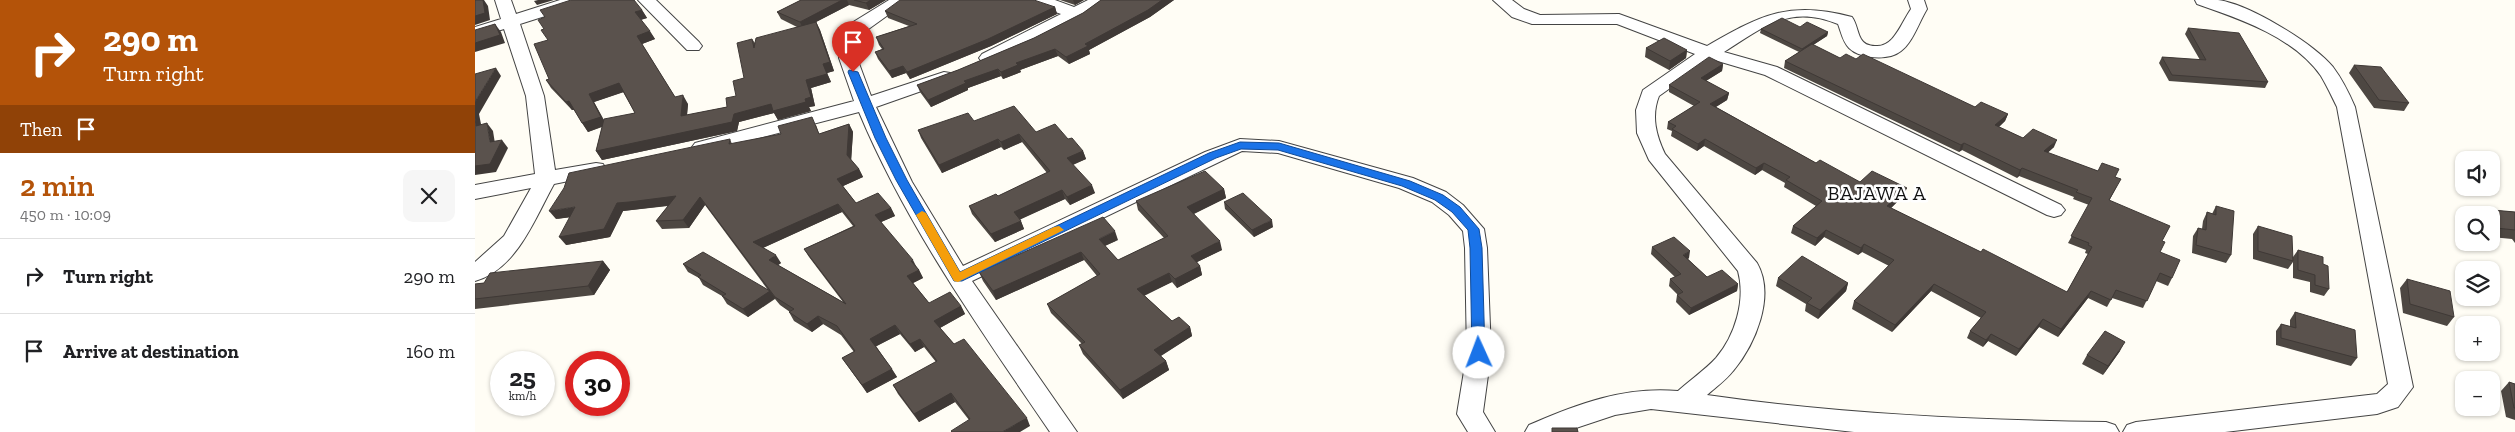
<!DOCTYPE html>
<meta charset="utf-8">
<style>
:root{--surface:#fff;--page:#f6f6f6;--text:#202124;--muted:#757577;--line:#e0e0e0;--accent:#b45309}
body{margin:0;font-family:"Zilla Slab",serif;background:var(--page);color:var(--text);height:100vh;display:flex;flex-direction:column;font-size:19px;white-space:nowrap}
*{box-sizing:border-box;margin:0}
p{font-size:16px;color:var(--muted)}
.icon{flex:none;width:28px;height:28px;fill:none;stroke:currentColor;stroke-width:2;stroke-linecap:round;stroke-linejoin:round}
.map{position:relative;flex:1;overflow:hidden}
.side{display:flex;flex-direction:column;background:var(--surface);width:475px}
.side>*{flex:none}
.top-card{background:#b45309;color:#fff;overflow:hidden}
.fabs{position:absolute;left:1980px;top:151px;display:grid;gap:10px}
.fabs a{display:grid;place-items:center;width:45px;height:45px;border-radius:10px;background:var(--surface);box-shadow:0 1px 4px #0004;font-size:25px}
.speed{position:absolute;left:15px;top:351px;display:flex;gap:10px;font-size:25px;font-weight:700;text-align:center}
.speed>*{display:grid;place-content:center;width:65px;height:65px;border-radius:50%;background:var(--surface);box-shadow:0 1px 4px #0004;line-height:1}
.speed small{font-size:12px;font-weight:400}
.speed .limit{border:8px solid #d22;background:#fff;color:#111}
.pin{position:absolute;display:grid;place-items:center;width:42px;height:42px;color:#fff;margin:-51px -21px;border-radius:50% 50% 50% 0;rotate:-45deg;box-shadow:0 0 5px #0007}
.pin .icon{rotate:45deg}
.me{position:absolute;width:55px;margin:-28px;rotate:358deg;stroke-linejoin:round;filter:drop-shadow(0 0 4px #0008)}
.turn{display:flex;align-items:center;gap:18px;height:105px;padding:0 20px;font-size:22px}
.turn .icon{width:65px;height:65px;stroke-width:2.5}
.turn b{display:block;font-size:35px;line-height:42px}
.then{display:flex;align-items:center;height:48px;padding:0 20px;background:#0003;gap:10px;font-size:19px}
.round{display:grid;place-items:center;flex:none;width:52px;height:52px;border-radius:10px;background:var(--page)}
.head{display:flex;align-items:center;justify-content:space-between;height:85px;padding:0 20px}
h1{font-size:30px;font-weight:600;line-height:38px;color:var(--accent)}
ul{padding:0;list-style:none}
li{display:flex;align-items:center;gap:15px;height:75px;padding:0 20px;border-top:1px solid var(--line)}
li div{flex:1}
li b{display:block;font-size:19px}
li em{font-style:normal}
main{display:flex;flex:1;min-height:0}
.map>svg:first-child{display:block}
</style>
<main>
<section class="side">
<div class="top-card">
<div class="turn"><svg class="icon" aria-label="right" viewBox="0 0 24 24"><path d="M7 20v-9h11M14 6l5 5-5 5"/></svg><div><b>290 m</b>Turn right</div></div>
<div class="then">Then<svg class="icon" aria-label="arrive" viewBox="0 0 24 24"><path d="M6 21V4h12l-3 4 3 4H6"/></svg></div>
</div>
<div class="head"><div><h1>2 min</h1><p>450 m · 10:09</p></div><a class="round"><svg class="icon" aria-label="close" viewBox="0 0 24 24"><path d="M6 6l12 12M18 6L6 18"/></svg></a></div>
<ul>
<li><svg class="icon" aria-label="right" viewBox="0 0 24 24"><path d="M7 20v-9h11M14 6l5 5-5 5"/></svg><div><b>Turn right</b></div><em>290 m</em></li>
<li><svg class="icon" aria-label="arrive" viewBox="0 0 24 24"><path d="M6 21V4h12l-3 4 3 4H6"/></svg><div><b>Arrive at destination</b></div><em>160 m</em></li>
</ul>
</section>
<div class="map">
<svg width="2040" height="432" viewBox="0 0 2040 432">
<rect width="100%" height="100%" fill="#fffdf5"/>
<g fill="none" stroke-linecap="round" stroke-linejoin="round">
<defs>
<path id="minor" d="M20,0H36L41,14L85,0H110L108,4L45,24L69,96L80,170L121,163L128,164L131,169L128,174L79,184C60,218 42,269 0,281V262L29,236L56,188L0,199V185L60,174L51,96L29,29L0,38V27L26,19Z
M163,0H181L224,42L227,46L224,50H212Z
M414,0H434L381,38L382,58L396,96L469,72L475,73L478,77L475,81L401,107L437,182L488,266L730,152L765,139L804,141L938,178L971,192L988,205L1009,229L1012,248L1016,353L1008,412L1020,432H993L982,414L992,353L990,248L988,231L974,215L957,202L924,188L803,153L767,151L497,281L602,432H575C505,329 432,227 384,112L227,153L220,151L217,147L220,143L379,101L364,58L363,37L375,24Z
M556,0H580L599,7L613,0H634L609,18L602,19L519,62H507L504,58L507,54L586,14L558,4Z
M1018,0H1037L1049,9L1065,15L1144,14L1232,46C1286,15 1314,0 1377,17C1382,24 1382,32 1386,39C1389,44 1394,46 1400,46C1419,48 1426,23 1436,9L1433,0H1449L1452,9C1444,22 1438,42 1426,51C1414,61 1385,59 1374,48C1368,42 1366,32 1363,24C1314,4 1289,27 1249,52L1302,67L1586,205L1590,210L1586,215L1579,217L1572,215L1290,75L1236,59L1184,96C1176,116 1181,135 1190,154L1282,263C1301,296 1280,345 1258,371C1251,380 1241,387 1232,395C1364,414 1498,420 1631,422L1640,425L1644,432H1379L1176,409L1140,415L1089,432H1050L1054,425C1102,404 1150,386 1203,391C1215,380 1230,370 1241,358C1260,336 1271,300 1263,271L1174,160L1162,133L1161,110L1168,90L1220,54L1142,24H1057L1037,17Z
M1720,0C1727,0 1735,0 1743,0C1774,4 1838,43 1858,67C1867,79 1874,93 1880,107L1938,387L1923,407L1902,414L1750,432H1648L1652,425L1661,422L1902,394L1913,384L1862,107C1857,97 1852,86 1846,76C1819,37 1765,19 1722,4Z"/>
</defs>
<use href="#minor" stroke="#444" stroke-width="2"/>
<use href="#minor" fill="#fff" fill-rule="evenodd"/>
</g>
<path fill="#4d4742" fill-rule="evenodd" d="M326,0H411L394,10L374,5L341,22L345,30L359,71L352,73L356,82L336,88L340,106L334,107L336,111L303,120L299,113L264,122L262,131L127,160L121,151L127,127L113,132L99,110H97L76,88L71,80L74,79L73,40L69,29L70,17L167,10L172,18L166,20L180,39L167,44L200,97L213,104L212,115L252,107L261,96L269,78L277,39L280,43L322,27L306,19L302,12ZM148,92L160,113L129,120L119,102Z
M585,0H609L600,5Z
M626,0H699L675,17L614,50L615,54L594,64L583,56L545,70L546,72L528,79L526,76L493,88V90L456,107L445,92L442,85L483,70L559,38L608,13Z
M580,7L582,14L516,46L435,79L431,73L417,78L403,59L400,52L407,49L404,45L401,37L434,26L413,18L410,11Z
M1325,27L1353,32L1352,36L1338,45L1365,58L1381,59L1500,107L1533,114L1530,121L1524,127L1548,138L1579,147L1572,153L1640,177L1642,186L1634,201L1687,241L1685,252L1697,278L1693,286L1681,281L1668,308L1637,298L1632,307L1613,298L1583,337L1564,327L1541,356L1513,341L1508,347L1492,338L1495,331L1506,318L1456,291L1417,332L1377,309L1379,301L1414,266L1387,252L1383,255L1349,237L1340,246L1316,233L1318,226L1341,206L1309,187L1310,183L1287,170L1280,175L1229,146L1222,151L1196,136L1197,131L1192,129L1193,122L1219,106L1194,92V85L1248,64L1247,71L1231,81L1254,93L1252,100L1241,107L1341,163L1385,182L1429,195L1416,208L1506,252L1592,292L1613,254L1610,253L1611,250L1593,243L1614,205L1598,199L1599,197L1544,176L1542,178L1487,150L1484,152L1309,68L1310,61L1324,52L1285,33L1286,29Z
M1713,28L1793,82L1790,88L1694,81L1684,63L1687,57L1725,60L1710,34Z
M1171,48L1212,50L1211,58L1194,70L1170,57Z
M1879,65L1934,103L1929,111L1899,108L1874,73Z
M499,121L561,132L593,139L608,151L611,159L598,165L620,193L595,205L590,199L545,219L549,229L520,242L497,214L494,206L523,196L572,173L547,142L529,150L526,147L467,173L446,138L443,130Z
M374,124L378,132L376,160L384,169L388,177L368,186L381,203L416,208L420,216L406,222L444,270L448,278L438,283L454,303L486,306L490,314L465,328L479,344L555,426L494,420L480,402L444,422L423,394L418,385L461,362L449,347L440,352L425,334L401,346L422,377L392,393L367,358L379,352L366,335L348,324L337,332L319,321L314,312H315L305,305L300,299L273,317L252,304L247,296L228,285L224,278L213,272L208,264L293,290L230,205L214,228L187,229L181,221L193,206L148,211L135,237L91,245L95,217L81,219L255,139L257,144L306,134L341,125L344,134ZM367,212L378,226L329,249L334,257L368,302L303,265L306,263L288,248Z
M749,189L751,198L719,214L747,250L722,262L725,266L727,275L702,288L697,282L669,295L697,321L715,327L717,336L686,356L691,361L694,370L648,399L608,354L604,345L607,344L576,313L572,304L622,276L609,260L521,300L508,281L504,272L643,240L630,246L643,260L689,238L663,210L661,201Z
M749,202L798,227L779,237L750,209Z
M1741,206L1756,255L1751,263L1717,253L1718,236L1723,228L1727,229L1728,221L1732,212L1737,214Z
M2006,209L2040,212V243L2037,239L2016,237V215H2001Z
M1783,226L1818,257L1823,250L1848,264L1854,289L1849,296L1835,292V282L1818,278V262L1813,269L1778,259V234Z
M1177,247L1214,258L1213,259L1232,277L1263,284L1262,291L1214,315L1201,302L1202,295H1203L1194,286L1195,279L1200,277L1176,254Z
M128,261L135,270L119,295L0,309V284L9,283Z
M1303,278L1373,283L1371,291L1343,319L1330,311L1331,304L1301,286Z
M1932,279L1979,317L1972,326L1928,313L1925,288Z
M1820,312L1882,358L1876,366L1801,345V331L1806,324L1815,327V320Z
M1645,351L1628,375L1607,364L1612,355Z
M2034,382L2040,384V420L2031,417L2026,391Z"/>
<path fill="#3f3936" d="M5,0H9L13,6L15,20L0,25V16Z
M63,0H79L62,5L59,1Z
M367,0H372L374,5L341,22L345,30L359,71L352,73L356,82L336,88L340,106L334,107L336,111L303,120L299,113L264,122L262,131L127,160L121,151L296,104L330,99L328,29L325,22Z
M396,0H411L394,10L391,3Z
M598,0H609L600,5Z
M687,0H699L675,17L614,50L615,54L594,64L591,57L610,44Z
M580,7L582,14L516,46L435,79L432,72Z
M167,10L172,18L164,20L160,12Z
M20,24L26,32L30,43L0,52V43Z
M175,31L180,39L167,44L162,36Z
M1353,32L1352,36L1326,53L1327,49Z
M580,49L583,56L545,70L546,72L528,79L526,72L541,63Z
M1212,50L1211,58L1194,70L1195,61Z
M1248,64L1247,71L1224,85L1226,78Z
M428,66L431,73L417,78L414,71Z
M21,68L26,76L4,114L8,134L1,126L0,118V102Z
M523,69L526,76L493,88V90L456,107L453,100L489,81Z
M144,83L149,92L119,102L131,125L113,132L107,123L114,94Z
M1254,93L1252,100L1234,111L1235,104Z
M208,95L213,104L211,125L206,116Z
M94,101L100,109L97,110L91,102Z
M1533,114L1530,121L1518,132L1520,125Z
M12,123L18,131L21,150L15,142Z
M374,124L378,132L376,163L372,155Z
M544,134L547,142L529,150L526,142Z
M523,139L526,147L467,173L464,165Z
M1230,139L1229,146L1222,151L1223,144Z
M27,140L33,148L21,172L0,175V166Z
M1582,140L1579,147L1566,159L1569,151Z
M1489,143L1487,150L1484,152L1486,145Z
M608,151L611,159L594,166L592,158Z
M1289,163L1287,170L1280,175L1281,168Z
M1547,168L1544,176L1542,178L1545,170Z
M384,169L388,177L366,187L362,179Z
M617,185L620,193L595,205L592,197Z
M1432,188L1429,195L1410,214L1412,206Z
M749,189L751,198L714,216L712,207Z
M587,190L590,199L542,221L539,212Z
M201,196L206,204L148,211L135,237L91,245L84,237L142,203Z
M225,197L230,205L214,228L208,220Z
M363,204L367,212L283,250L278,242Z
M100,207L106,216L81,219L74,211Z
M416,208L420,216L404,223L400,215Z
M797,220L798,227L779,237L777,230Z
M546,221L549,229L520,242L516,234Z
M1351,230L1349,237L1340,246L1342,238Z
M640,231L643,240L627,247L624,239Z
M745,241L747,250L718,264L716,256Z
M1389,244L1387,252L1383,255L1386,248Z
M1215,251L1214,258L1207,261L1208,255Z
M606,252L609,260L521,300L518,291Z
M301,255L306,263L299,268L294,260Z
M438,260L442,268L436,261Z
M128,261L135,270L119,295L113,286Z
M725,266L727,275L702,288L700,279Z
M444,270L448,278L436,284L432,276Z
M694,273L697,282L665,298L662,289Z
M1373,283L1371,291L1343,319L1345,310Z
M1263,284L1262,291L1214,315L1216,308Z
M1459,284L1456,291L1417,332L1420,325Z
M295,291L300,298L273,317L268,309Z
M1616,291L1613,298L1583,337L1586,329Z
M486,306L490,314L463,329L459,321Z
M343,316L348,324L337,332L332,324Z
M1568,319L1564,327L1541,356L1544,349Z
M420,325L425,334L400,347L395,339Z
M715,327L717,336L682,358L679,350Z
M1516,334L1513,341L1508,347L1511,340Z
M445,339L449,347L440,352L435,344Z
M1650,342L1645,351L1628,375L1633,366Z
M691,361L694,370L648,399L645,390Z
M417,369L422,377L392,393L387,385Z
M476,393L480,402L444,422L439,414Z
M552,418L555,426L545,432H527Z"/>
<path fill="#5a524d" stroke="#3f3936" fill-rule="evenodd" d="M0,0H8L10,13L0,16Z
M96,0H159L167,10L160,12L175,31L162,36L200,97L208,95L206,116L252,107L251,98L261,96L258,81L269,78L262,43L277,39L279,48L281,38L341,22L355,62L348,64L352,74L331,80L336,97L330,99L331,102L298,111L296,104L259,114L257,122L121,151L129,119L160,113L144,83L114,94L126,117L107,123L94,101L91,102L71,80L74,79L59,44L73,40L66,30L69,29L63,20L70,17L65,10Z
M326,0H367L325,22L302,12Z
M379,0H396L391,3Z
M425,0H559L580,7L513,39L432,72L428,66L414,71L400,52L409,49L401,37L442,24L410,11Z
M626,0H687L673,10L610,44L613,46L591,57L580,49L541,63L543,65L526,72L523,69L489,81L491,83L453,100L442,85L483,70L559,38L608,13Z
M1307,18L1325,27L1332,22L1353,32L1327,49L1286,29Z
M20,24L25,35L0,43V30Z
M1713,28L1764,33L1793,82L1697,75L1687,57L1731,60Z
M1189,38L1212,50L1195,61L1171,48Z
M1337,44L1365,58L1371,54L1381,59L1388,54L1500,107L1506,102L1533,114L1520,125L1548,138L1558,129L1582,140L1569,151L1623,171L1627,163L1644,169L1640,177L1646,179L1634,200L1695,226L1687,241L1690,242L1685,252L1705,260L1697,278L1685,273L1672,301L1641,290L1636,300L1616,291L1586,329L1568,319L1544,349L1516,334L1511,340L1495,331L1511,312L1459,284L1420,325L1379,301L1419,260L1389,244L1386,248L1351,230L1342,238L1318,226L1347,201L1311,180L1315,177L1289,163L1281,168L1230,139L1223,144L1197,129L1201,126L1193,122L1225,102L1194,85L1234,57L1248,64L1226,78L1254,93L1235,104L1341,163L1345,160L1385,182L1397,171L1432,188L1412,206L1506,252L1508,249L1592,292L1617,247L1613,245L1614,243L1596,236L1617,198L1601,192L1603,190L1547,168L1545,170L1489,143L1486,145L1310,61Z
M1879,65L1906,67L1934,103L1904,100Z
M21,68L0,102V74Z
M539,106L561,132L580,124L593,139L597,138L608,151L592,158L617,185L592,197L587,190L539,212L546,221L516,234L494,206L521,194L523,196L575,171L544,134L526,142L523,139L464,165L443,130L493,113L499,121Z
M337,117L344,134L374,124L372,155L384,169L362,179L381,203L403,193L416,208L400,215L438,260L436,261L444,270L432,276L454,303L475,292L486,306L459,321L479,344L489,339L552,418L527,432H477L476,431L495,419L476,393L439,414L418,385L462,361L445,339L435,344L420,325L395,339L417,369L387,385L367,358L380,351L362,326L343,316L332,324L314,312L319,309L300,297L225,197L208,220L181,221L201,196L154,202L142,203L129,229L84,237L100,207L74,211L89,188L94,173L255,139L254,144L306,134L303,126ZM363,204L380,226L329,249L371,304L294,260L301,255L278,242Z
M0,118L1,126L12,123L15,142L27,140L15,164L0,166Z
M730,171L749,189L712,207L745,241L716,256L725,266L700,279L694,273L662,289L697,321L704,317L715,327L679,350L691,361L645,390L604,345L610,342L572,304L625,274L606,252L518,291L504,272L628,217L640,231L624,239L643,260L693,236L661,201Z
M768,193L797,220L777,230L749,202Z
M1741,206L1759,211L1756,255L1721,245L1723,228L1731,230L1732,212L1741,215Z
M2006,209L2040,212V230L2021,228L2016,222V215H2011Z
M1783,226L1817,236L1818,261L1783,251Z
M1199,237L1215,251L1208,255L1232,277L1247,270L1263,284L1216,308L1202,295L1208,292L1195,279L1206,274L1177,247Z
M1823,250L1848,257V264L1853,266L1854,289L1840,285V275L1823,270Z
M228,252L295,291L268,309L247,296L251,294L223,277L226,275L208,264Z
M1327,256L1373,283L1345,310L1332,303L1337,298L1303,278Z
M128,261L113,286L0,299V284L9,283L15,273Z
M1932,279L1975,291L1979,317L1935,304Z
M1820,312L1880,330L1882,358L1806,338V324L1821,328Z
M1630,331L1650,342L1633,366L1612,355Z
M2034,382L2040,384V408H2039Z
M1077,428H1102L1103,432H1077Z"/>
<path fill="#1a73e8" stroke="#114b97" d="M374,70L383,72L411,138L432,180L485,272L734,153L765,142L804,143L935,181L968,195L985,207L1004,229L1007,248L1010,353L1004,358L997,353L995,248L993,230L977,212L960,200L927,186L803,150L766,149L741,158L487,281H479L421,180L400,138L373,72Z"/>
<path fill="#f59e0b" d="M447,211L451,213L485,272L579,227L584,226L589,230L483,282L479,281L441,215Z"/>
<g text-anchor="middle" stroke-width="5" stroke-linejoin="round" paint-order="stroke">
<g font-size="20" letter-spacing="1" fill="#111" stroke="#fff">
<text x="1402" y="200">BAJAWA A</text>
</g>
</g>
</svg>
<div class="fabs">
<a><svg class="icon" aria-label="sound" viewBox="0 0 24 24"><path d="M4 9h4l5-4v14l-5-4H4zM17 9q2 3 0 6"/></svg></a>
<a><svg class="icon" aria-label="search" viewBox="0 0 24 24"><circle cx="10" cy="10" r="6"/><path d="M15 15l6 6"/></svg></a>
<a><svg class="icon" aria-label="layers" viewBox="0 0 24 24"><path d="M12 4l9 5-9 5-9-5zM3 14l9 5 9-5"/></svg></a>
<a>+</a>
<a>−</a>
</div>
<div class="speed"><div>25<small>km/h</small></div><div class="limit">30</div></div>
<div class="pin" style="left:378px;top:72px;background:#d93025"><svg class="icon" aria-label="arrive" viewBox="0 0 24 24"><path d="M6 21V4h12l-3 4 3 4H6"/></svg></div>
<svg class="me" style="left:1004px;top:353px" viewBox="-20 -20 40 40"><circle r="19" fill="#fff"/><path d="M0-13L10 11 0 6-10 11z" fill="#1a73e8"/></svg>
</div>
</main>
